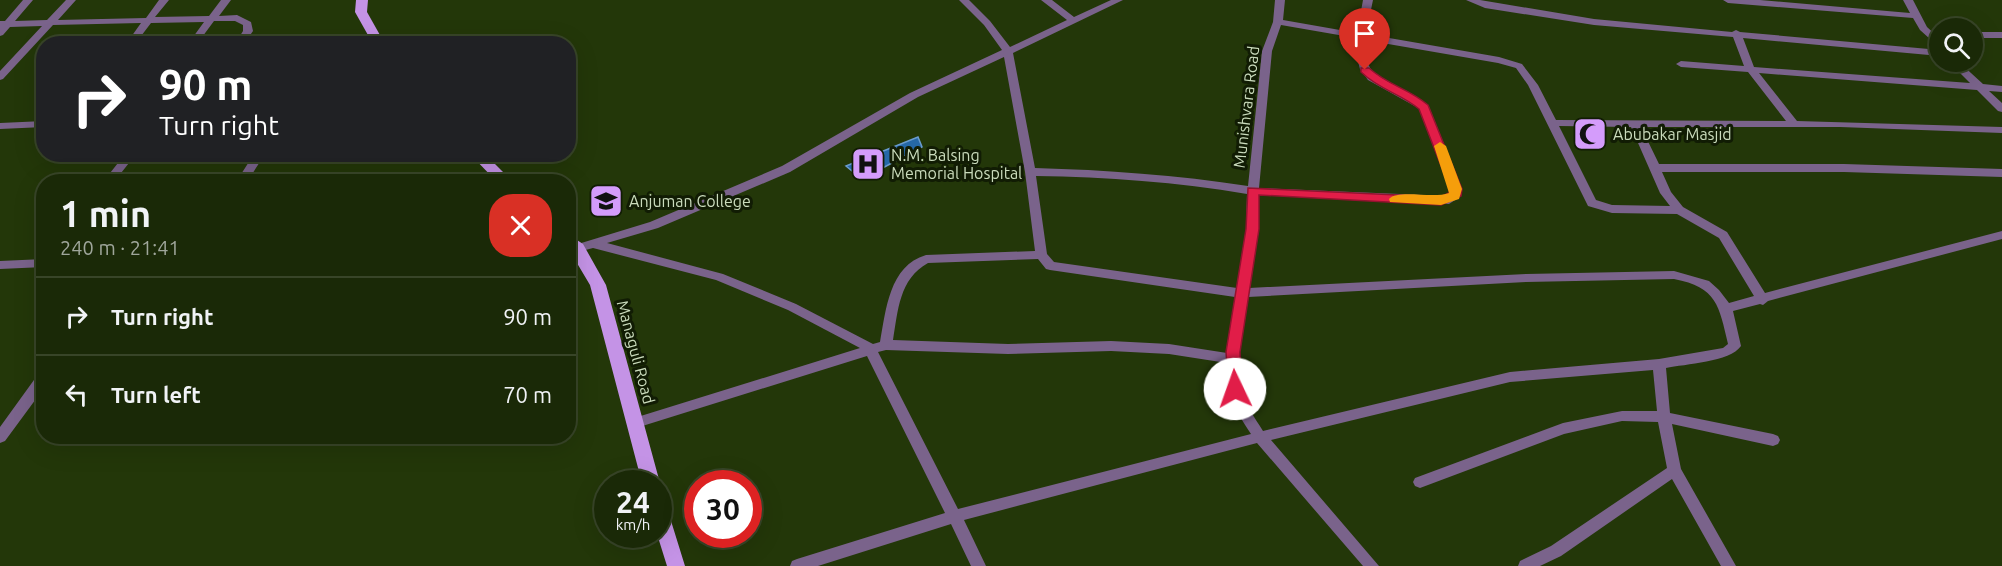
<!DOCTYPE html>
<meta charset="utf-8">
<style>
:root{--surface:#1a2907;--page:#273515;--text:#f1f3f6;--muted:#9fa69b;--line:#384528}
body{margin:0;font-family:Ubuntu,sans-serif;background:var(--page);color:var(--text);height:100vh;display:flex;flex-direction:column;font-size:22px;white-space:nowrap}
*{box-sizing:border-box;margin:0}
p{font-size:20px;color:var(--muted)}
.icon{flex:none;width:33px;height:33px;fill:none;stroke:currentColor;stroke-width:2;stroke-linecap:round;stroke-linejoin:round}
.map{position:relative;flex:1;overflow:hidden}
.panel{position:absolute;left:36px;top:174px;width:540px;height:270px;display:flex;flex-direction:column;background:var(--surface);border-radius:24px;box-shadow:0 6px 24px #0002,0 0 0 2px var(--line)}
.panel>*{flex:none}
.hud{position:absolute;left:36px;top:36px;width:540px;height:126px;border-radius:24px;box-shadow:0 6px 24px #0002,0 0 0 2px var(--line);background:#202124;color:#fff;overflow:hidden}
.tools{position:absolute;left:1929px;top:18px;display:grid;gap:12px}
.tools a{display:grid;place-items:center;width:54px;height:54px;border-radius:50%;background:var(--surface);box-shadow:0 6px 24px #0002,0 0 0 2px var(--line);font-size:30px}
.speed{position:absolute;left:594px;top:470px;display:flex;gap:12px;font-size:30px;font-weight:700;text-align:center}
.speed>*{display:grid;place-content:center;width:78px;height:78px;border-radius:50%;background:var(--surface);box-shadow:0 6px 24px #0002,0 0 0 2px var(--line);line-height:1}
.speed small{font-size:15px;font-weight:400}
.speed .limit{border:9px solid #d22;background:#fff;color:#111}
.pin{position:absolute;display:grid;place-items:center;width:51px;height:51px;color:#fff;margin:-62px -26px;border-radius:50% 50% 50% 0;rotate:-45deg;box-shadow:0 0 6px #0007}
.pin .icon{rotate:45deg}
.me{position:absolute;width:66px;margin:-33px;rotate:357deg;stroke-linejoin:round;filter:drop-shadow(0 0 4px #0008)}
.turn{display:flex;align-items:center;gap:21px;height:126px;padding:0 24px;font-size:27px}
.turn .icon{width:78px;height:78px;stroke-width:2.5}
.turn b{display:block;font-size:42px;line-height:51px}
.round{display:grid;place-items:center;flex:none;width:63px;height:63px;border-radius:24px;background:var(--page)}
.overview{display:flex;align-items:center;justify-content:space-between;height:102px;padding:0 24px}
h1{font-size:36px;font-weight:700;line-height:45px}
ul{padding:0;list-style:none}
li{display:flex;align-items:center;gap:18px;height:78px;padding:0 24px;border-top:2px solid var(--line)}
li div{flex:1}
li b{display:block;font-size:22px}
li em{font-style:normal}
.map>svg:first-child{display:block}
</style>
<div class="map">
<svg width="2002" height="566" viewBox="0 0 2002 566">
<rect width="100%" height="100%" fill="#233709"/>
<path fill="#2568a7" stroke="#6a9bce" stroke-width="1.5" d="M918,137L922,147L862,179L846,166Z"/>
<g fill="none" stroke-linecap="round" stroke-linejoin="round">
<path fill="#7a638b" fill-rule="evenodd" d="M23,0H33L15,21L47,20L66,0H76L58,20L146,18L159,0H169L155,17L209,16L221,0H231L219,16L237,15L251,22L253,31L244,44H235L243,31V25L235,21H214L197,44H188L204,22L151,23L135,44H126L141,23L53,25L3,79L0,80V71L42,26L10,27L3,35L0,36V21H5Z
M959,0H969L990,21L1010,47L1067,20L1041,0H1052L1074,17L1111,0H1123L1013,53L1035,168C1106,170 1177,175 1248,186L1262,51L1273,22L1275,0H1285L1283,20L1357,33L1363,0H1373L1366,34L1499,57L1522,64L1538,85L1556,120L1786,121L1748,72L1681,67L1676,64L1681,61L1744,66L1733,37L1594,25L1485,8L1466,0H1480L1594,19L1732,32L1736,30L1740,32L1940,50V56L1743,38L1754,67L1970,83L1949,62H1959L1983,84L2002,86V92L1989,91L2002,103V112L1998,111L1977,90L1759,73L1797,121L2002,127V133L1840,127H1641L1659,164H1844L2002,169V177L1844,172H1662L1671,192L1683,207L1727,232L1765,293L2002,231V239L1768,301L1763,305L1760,304L1733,311L1741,346C1730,362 1685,364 1666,368L1670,413L1773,434L1778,436L1780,440L1778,444L1773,446L1672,424L1681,469L1736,566H1721L1672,479L1561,556L1540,566H1518L1520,561L1551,546L1667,468L1658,422L1622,421L1564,434L1420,488L1415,486L1413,482L1415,478L1563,423L1622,411H1657L1653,370L1510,382L1271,440L1379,566H1363L1257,443L964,520L986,566H971L951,524L818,566H790L792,561L797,559L945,513L867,356L636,428L631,427L629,423L631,419L860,348L788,310L716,280L593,248L578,252H569L568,244H578L650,222L782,166L910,93L1002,50L984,25ZM1281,25L1356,38L1357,58L1360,69L1368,80L1420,109L1450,189V194L1447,196L1259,188L1272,51ZM1365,40L1498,63L1516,68L1528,85L1588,206L1612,213L1677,214L1719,238L1754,296L1729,303L1719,290L1709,281L1674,271L1526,274L1249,288L1258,229V195L1449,204L1461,196L1462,189L1429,107C1403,79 1363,92 1365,40ZM1004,57L1025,172L1035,251L926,255C889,266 886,310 880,342L873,344L796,304L723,274L607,243L658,228L790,172L918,97ZM1559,126L1631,127L1660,193L1670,206L1612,205L1596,200ZM1036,176C1107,177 1177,182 1247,194L1246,229L1237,288L1054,262L1047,254ZM1038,259L1046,269L1050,270L1235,297L1227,353L1169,344L1111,341L1008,344L893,340C898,311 899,279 928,263ZM1674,279C1717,287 1719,306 1728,344L1723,348L1659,359L1510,372L1263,431C1255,418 1245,405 1242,390C1235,360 1243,327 1248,297L1526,282ZM886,350L1008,354L1111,351L1169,354L1227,363C1229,395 1233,407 1251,434L958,509L878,352Z
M1723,0H1760L1910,13L1903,0H1913L1927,27L1940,39V48L1920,30L1913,18L1728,3Z
M1972,32H2002V38H1972Z
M44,121V127L0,129V123Z
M125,154H136L114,182H103Z
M254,154H265L247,182H236Z
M44,259V267L0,269V261Z
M44,372V388L5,441L0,443V427L39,373Z"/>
<path fill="#c493e6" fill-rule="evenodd" d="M356,0H368L367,12L385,44H373L355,12Z
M470,154H485L513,182H497Z
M568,234L583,244L606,285L660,483L658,486V483H642L590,285L568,248Z
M658,500L664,502L667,508L685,566H667L657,534Z"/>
</g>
<path fill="#e11d48" stroke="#92132f" stroke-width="1.5" d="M1361,68H1369C1389,86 1408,88 1428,105L1462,189L1461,196L1441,205L1259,195V229L1240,352L1242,389L1240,393H1229L1226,352L1246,229L1248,188L1440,197L1449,193L1450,189L1419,109C1400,93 1381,91 1361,72Z"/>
<path fill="#f59e0b" d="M1440,142L1446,146L1462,189L1459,199L1441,205L1390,202L1389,199C1398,189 1433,199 1449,193L1434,146Z"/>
<defs>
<symbol id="mosque-square" viewBox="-11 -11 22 22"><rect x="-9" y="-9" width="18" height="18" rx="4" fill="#d49cfb" stroke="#111c04"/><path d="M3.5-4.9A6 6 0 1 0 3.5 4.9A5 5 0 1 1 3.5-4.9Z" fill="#111"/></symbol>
<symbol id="hospital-square" viewBox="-11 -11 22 22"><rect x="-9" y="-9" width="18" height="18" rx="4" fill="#d49cfb" stroke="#111c04"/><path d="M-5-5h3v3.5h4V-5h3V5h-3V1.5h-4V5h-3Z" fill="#111"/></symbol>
<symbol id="university-square" viewBox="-11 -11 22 22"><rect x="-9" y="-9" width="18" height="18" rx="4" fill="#d49cfb" stroke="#111c04"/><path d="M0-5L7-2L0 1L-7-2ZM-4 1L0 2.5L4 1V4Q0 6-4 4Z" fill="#111"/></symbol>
</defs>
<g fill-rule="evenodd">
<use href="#mosque-square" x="1571" y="115" width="38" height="38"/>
<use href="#hospital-square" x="849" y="145" width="38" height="38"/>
<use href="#university-square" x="587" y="182" width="38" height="38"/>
</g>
<g text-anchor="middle" stroke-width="6" stroke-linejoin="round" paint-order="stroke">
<g font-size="16" fill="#cadbbc" stroke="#111c04">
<text transform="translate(1246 107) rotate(-83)" y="6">Munishvara Road</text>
<text transform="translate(636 352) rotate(75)" y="6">Managuli Road</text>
</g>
<g font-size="16" fill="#cadbbc" stroke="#111c04" text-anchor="start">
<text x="1613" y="140">Abubakar Masjid</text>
<text x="891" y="161">N.M. Balsing<tspan x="891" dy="18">Memorial Hospital</tspan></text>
<text x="629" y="207">Anjuman College</text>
</g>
</g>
</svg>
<div class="tools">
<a><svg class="icon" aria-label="search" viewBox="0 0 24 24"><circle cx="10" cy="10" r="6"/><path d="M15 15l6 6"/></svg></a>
</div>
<div class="speed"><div>24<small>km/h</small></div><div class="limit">30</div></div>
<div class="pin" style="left:1365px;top:70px;background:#d93025"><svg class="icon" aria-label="arrive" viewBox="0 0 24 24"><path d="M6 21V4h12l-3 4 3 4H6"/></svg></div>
<svg class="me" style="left:1235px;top:389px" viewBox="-20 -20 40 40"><circle r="19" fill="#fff"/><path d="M0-13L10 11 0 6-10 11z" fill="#e11d48"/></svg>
<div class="hud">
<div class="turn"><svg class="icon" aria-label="right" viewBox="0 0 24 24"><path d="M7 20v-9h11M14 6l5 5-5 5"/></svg><div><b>90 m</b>Turn right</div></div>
</div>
<section class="panel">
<div class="overview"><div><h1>1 min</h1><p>240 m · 21:41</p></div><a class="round" style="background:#d93025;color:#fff"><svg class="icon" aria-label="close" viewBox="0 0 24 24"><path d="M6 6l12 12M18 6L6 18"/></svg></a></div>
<ul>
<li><svg class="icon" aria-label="right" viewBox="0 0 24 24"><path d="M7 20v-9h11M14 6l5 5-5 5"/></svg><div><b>Turn right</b></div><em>90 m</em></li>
<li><svg class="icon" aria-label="left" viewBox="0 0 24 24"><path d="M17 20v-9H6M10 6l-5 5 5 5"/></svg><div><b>Turn left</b></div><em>70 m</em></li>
</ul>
</section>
</div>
